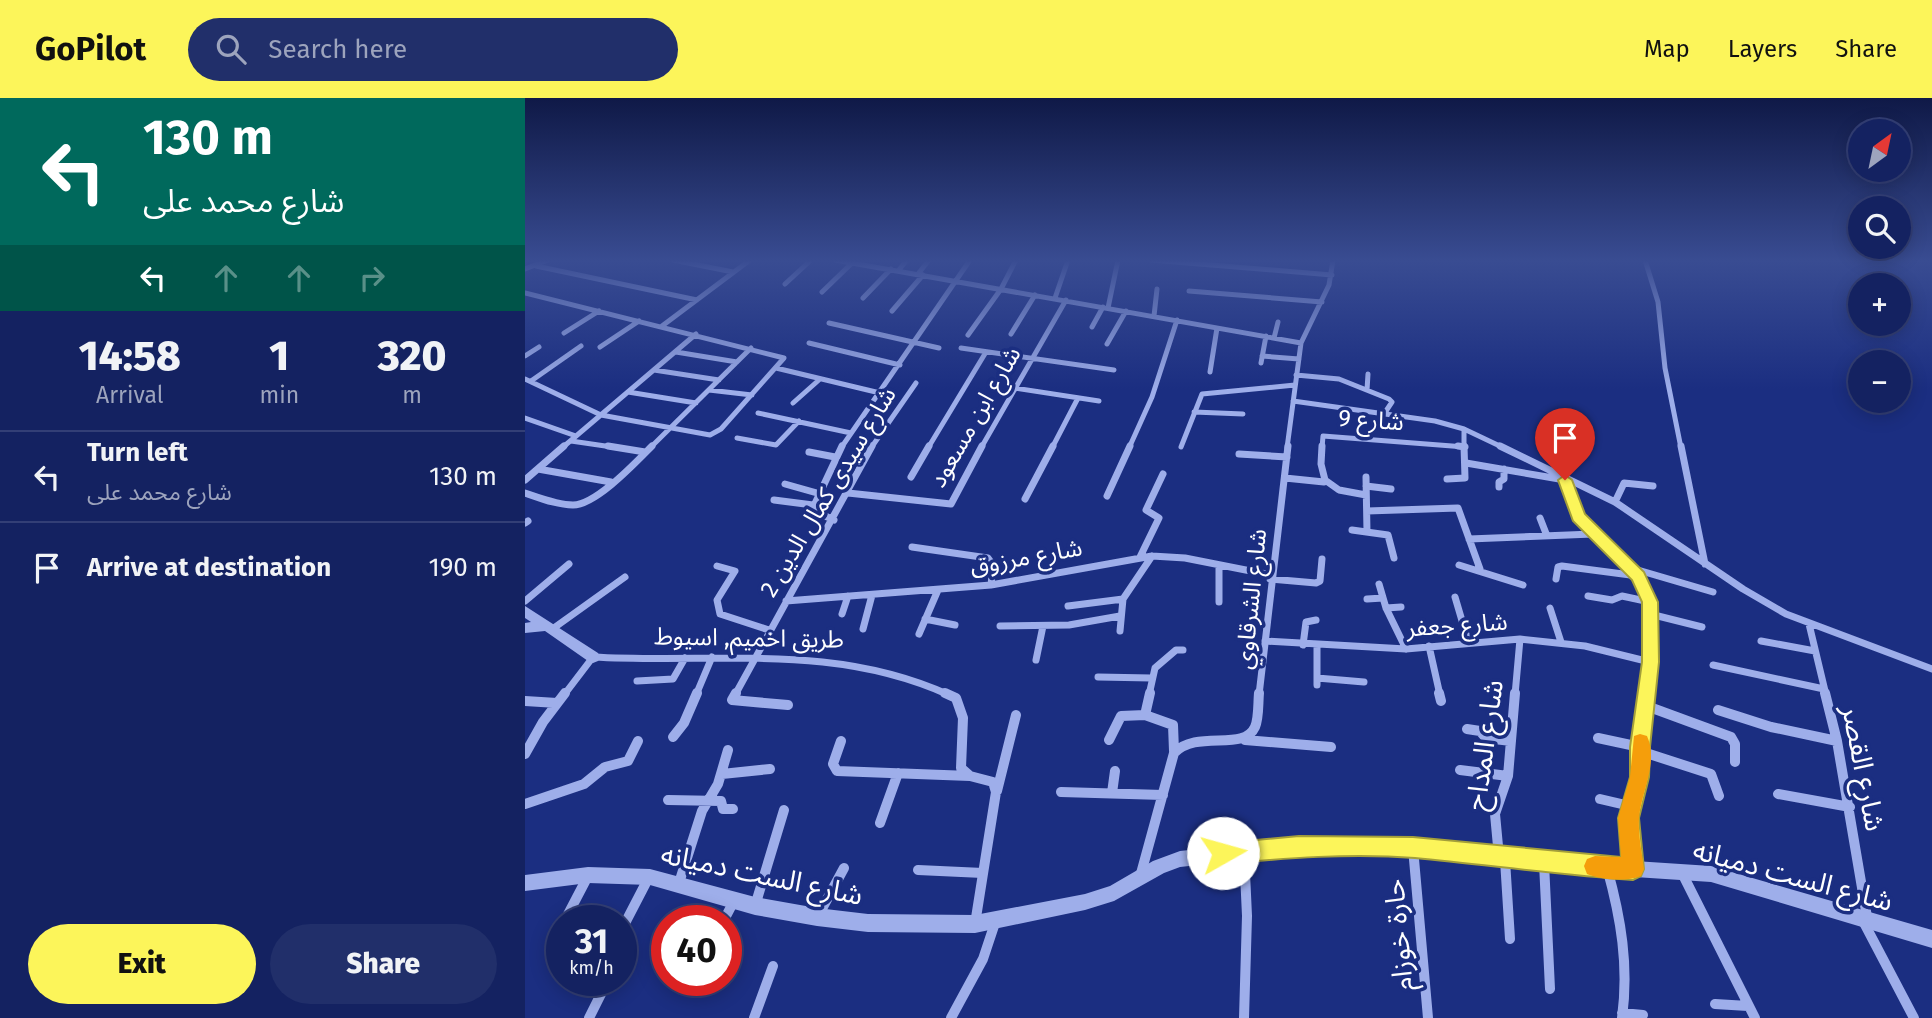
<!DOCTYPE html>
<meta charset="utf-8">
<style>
:root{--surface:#142261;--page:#212f6a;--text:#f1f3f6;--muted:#9da4bd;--line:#333f76;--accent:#fcf55a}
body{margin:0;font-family:"Fira Sans","Noto Sans Arabic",sans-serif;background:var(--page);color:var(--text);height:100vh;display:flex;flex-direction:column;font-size:26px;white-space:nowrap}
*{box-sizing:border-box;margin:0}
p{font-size:23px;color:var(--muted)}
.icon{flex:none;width:38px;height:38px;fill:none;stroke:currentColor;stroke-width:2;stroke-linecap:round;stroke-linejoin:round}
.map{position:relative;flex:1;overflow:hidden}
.panel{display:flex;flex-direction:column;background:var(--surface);width:525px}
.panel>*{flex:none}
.banner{background:#00695c;color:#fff;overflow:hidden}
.needle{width:46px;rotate:33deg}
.tools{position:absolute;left:1323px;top:21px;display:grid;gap:14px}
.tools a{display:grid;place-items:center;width:63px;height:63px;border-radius:50%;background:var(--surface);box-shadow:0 4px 18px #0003,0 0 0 2px var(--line);font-size:35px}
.speed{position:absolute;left:21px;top:807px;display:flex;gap:14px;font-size:35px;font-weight:700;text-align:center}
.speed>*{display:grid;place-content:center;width:91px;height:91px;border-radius:50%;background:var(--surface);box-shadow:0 4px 18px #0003,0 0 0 2px var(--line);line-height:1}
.speed small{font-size:18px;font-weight:400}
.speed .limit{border:10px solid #d22;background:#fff;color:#111}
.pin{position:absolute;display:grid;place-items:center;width:60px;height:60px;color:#fff;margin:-72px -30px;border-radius:50% 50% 50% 0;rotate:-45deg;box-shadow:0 0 7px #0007}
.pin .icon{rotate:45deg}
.me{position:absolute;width:77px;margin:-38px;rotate:83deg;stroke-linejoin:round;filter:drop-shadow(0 0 5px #0008)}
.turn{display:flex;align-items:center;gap:24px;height:147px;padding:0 28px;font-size:32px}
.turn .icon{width:91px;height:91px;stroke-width:2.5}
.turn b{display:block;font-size:49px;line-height:60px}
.lanes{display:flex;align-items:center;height:66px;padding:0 28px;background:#0003;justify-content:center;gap:35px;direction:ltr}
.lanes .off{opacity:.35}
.eta{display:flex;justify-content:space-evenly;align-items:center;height:119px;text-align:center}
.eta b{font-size:42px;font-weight:800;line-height:49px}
.action{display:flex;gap:14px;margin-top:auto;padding:14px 28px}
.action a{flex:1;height:80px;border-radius:42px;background:var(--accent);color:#111;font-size:28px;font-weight:800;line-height:80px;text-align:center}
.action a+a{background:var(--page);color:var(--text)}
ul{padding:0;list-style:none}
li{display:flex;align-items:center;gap:21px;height:91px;padding:0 28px;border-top:2px solid var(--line)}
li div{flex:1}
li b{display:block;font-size:26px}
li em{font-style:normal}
header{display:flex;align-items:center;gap:42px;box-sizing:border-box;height:98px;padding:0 35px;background:var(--accent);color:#111}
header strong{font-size:33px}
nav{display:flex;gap:38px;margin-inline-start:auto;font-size:24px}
.search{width:490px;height:63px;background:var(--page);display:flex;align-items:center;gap:18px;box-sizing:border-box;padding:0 24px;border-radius:38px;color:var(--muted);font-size:26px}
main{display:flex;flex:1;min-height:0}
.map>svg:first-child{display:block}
</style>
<header>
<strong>GoPilot</strong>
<div class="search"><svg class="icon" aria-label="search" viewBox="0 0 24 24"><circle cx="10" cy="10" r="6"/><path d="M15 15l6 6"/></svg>Search here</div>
<nav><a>Map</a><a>Layers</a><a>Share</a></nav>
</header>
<main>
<section class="panel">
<div class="banner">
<div class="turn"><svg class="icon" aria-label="left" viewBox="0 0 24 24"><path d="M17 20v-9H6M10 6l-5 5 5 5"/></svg><div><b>130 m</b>شارع محمد على</div></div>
<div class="lanes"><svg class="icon" aria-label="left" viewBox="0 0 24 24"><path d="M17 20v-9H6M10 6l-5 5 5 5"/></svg><svg class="icon off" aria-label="ahead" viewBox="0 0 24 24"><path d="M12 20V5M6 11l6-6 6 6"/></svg><svg class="icon off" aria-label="ahead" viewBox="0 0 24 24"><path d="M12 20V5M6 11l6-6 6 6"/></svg><svg class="icon off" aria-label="right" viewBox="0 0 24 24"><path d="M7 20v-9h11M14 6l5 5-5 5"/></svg></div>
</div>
<div class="eta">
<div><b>14:58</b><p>Arrival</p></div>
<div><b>1</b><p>min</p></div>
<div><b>320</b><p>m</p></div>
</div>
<ul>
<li><svg class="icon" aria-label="left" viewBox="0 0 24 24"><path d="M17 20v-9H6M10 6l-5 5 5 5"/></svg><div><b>Turn left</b><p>شارع محمد على</p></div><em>130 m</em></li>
<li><svg class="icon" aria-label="arrive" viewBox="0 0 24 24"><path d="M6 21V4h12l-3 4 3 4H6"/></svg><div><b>Arrive at destination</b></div><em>190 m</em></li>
</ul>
<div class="action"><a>Exit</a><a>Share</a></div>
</section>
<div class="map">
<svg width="1407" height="920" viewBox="0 0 1407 920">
<rect width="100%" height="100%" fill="#1b2e81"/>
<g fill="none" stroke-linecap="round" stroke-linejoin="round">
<path stroke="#9eaeea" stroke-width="5" d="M148,162L208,174
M310,162L776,245
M626,162L807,177
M1120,162L1133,204L1140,270L1156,350
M11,168L172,202
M0,171L23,162
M373,173L382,162
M393,176L404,162
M260,186L286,162
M664,193L797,204
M297,194L327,165
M0,195L259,260L196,331L185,337L76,317L0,281
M338,200L366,171
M530,200L543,162
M583,210L593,162
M367,213L398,177
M629,218L632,191
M304,225L414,250
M137,228L225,162
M567,229L578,209
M39,235L74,213
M486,236L510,197
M443,237L476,191L491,162
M749,240L753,224
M284,245L375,267
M582,246L601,213
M75,249L114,223
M436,250L589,272
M151,254L212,264
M0,258L14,249
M737,258L774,261
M736,265L741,238
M251,270L355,295
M129,272L194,282
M685,274L692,230
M771,277L814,281L864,301L867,304L859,316
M6,283L56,248
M489,290L574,303
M184,292L227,297
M842,292L843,276
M103,294L171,305
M768,303L910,323L939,331L979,350
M268,305L295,281
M669,314L718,316
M233,315L326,335
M0,320L51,338
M939,331V350
M212,340L251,347L274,323
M46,343L94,350
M656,349L677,296L770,287
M37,350L171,236
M125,350L226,250
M316,350L445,162
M346,350L391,285
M403,350L461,254
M456,350L541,202
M527,350L553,300
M604,350L627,299L652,222
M762,350L776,245L804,187L808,162
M797,350L798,338L940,349"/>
<path stroke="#9eaeea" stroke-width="7" d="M83,348L120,354
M797,348L796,366L800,382L814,392L841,397
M933,348L940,349
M975,348L1090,404L1218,491L1261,516L1407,571
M1156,348L1180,466
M284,354L310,359
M714,356L762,359
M941,365L1040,382L1053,419L1114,478L1125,504L1122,597
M13,371L86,384
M386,379L404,348
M841,379L842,434
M760,380L799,384
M922,381L940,380L939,348
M0,382L39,348
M260,386L292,395
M841,388L866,391
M974,389V384L979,381V371
M0,395C15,400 32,407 48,407C71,407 111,364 127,348
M323,395L426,406L457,348
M582,398L605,348
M500,401L528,348
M249,402L288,407
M1090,404L1099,385L1128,388
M842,413L933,410L955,471
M1015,420L1022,438
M309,422L287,412L317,348
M0,425L3,423
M827,432L863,437L869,460
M944,441L1068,436
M387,449L463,460L468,467L466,487
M615,459L634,420L621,412L638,376
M694,467V504
M934,467L998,487
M192,468L210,473L192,502L195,516L244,532
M1106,470L1188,494
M745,481L791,485L795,483L797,461
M1031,481L1033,469L1037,468L1113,478
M854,486L861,510L881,551
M1063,498L1087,502L1097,498L1125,504
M930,499L943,543
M842,501L858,500
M0,503L44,466
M261,503L466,487L627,458L660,460L746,477
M543,508L598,501
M861,510L876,509
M1025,510L1036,544
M317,516L323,498
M1125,516L1177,529
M400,521L430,527
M1284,526L1301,597
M475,528L544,527L595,518
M338,531L347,497
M26,532L100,479
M595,533L598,501L627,458
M394,536L413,492
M740,543L881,551L995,541L1060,548L1125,564
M1236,543L1290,553
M778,547L781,524L791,522
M792,548V587
M904,548L915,597
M511,562L518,528
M1188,567L1299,591
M573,579L626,580
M792,580L839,584
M112,583L148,581L160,560
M39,597L68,559C191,566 307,544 424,597
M171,597L187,559
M210,597L347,348
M624,597L630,570L651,552H658
M734,597L763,348
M990,597L995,541"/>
<path stroke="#9eaeea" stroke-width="10" d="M211,595L207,602L263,607
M420,595L431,600L438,620L436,670L445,678L468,684L471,694L450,826
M625,595L620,617L648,627L649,653
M914,595L916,603
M1300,595L1312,643L1342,819
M0,603L32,605
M1119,607L1206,639L1210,646V664
M1193,612L1246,629L1312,643
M942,631L955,633L961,640L986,643
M148,639L159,625L172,595
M1073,640L1115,649
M584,642L596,618L620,617
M720,642L806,649
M316,643L308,666L312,673L445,678
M1115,653L1186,676L1194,698
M0,656L18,624L40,595
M935,672L983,678
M197,676L245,671
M472,693L491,617
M536,694L638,697
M587,695L590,673
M1253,696L1325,709
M1075,701L1105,708
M143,702L196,703L198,711H208
M0,706L59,686L80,669L103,663L113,643
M355,725L373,675
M888,750L903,920
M719,753L722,818L719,920
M974,759L970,716L983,678L990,595
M980,762L985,841
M1019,765L1025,891
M1082,770C1096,820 1104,868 1097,920
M1108,770L1104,720L1115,679L1122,595
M393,772L458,775
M1158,777L1230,920
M615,779L649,655C672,631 719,654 730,629C734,620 733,605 734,595
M154,785L177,713L193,686L203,652
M230,808L259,712
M293,818L319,770
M40,822L63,778
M199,822L209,803
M1338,823L1389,920
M96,833L124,779
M29,846L37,830
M1190,906L1223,908
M1097,915L1118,917
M64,920L83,882
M229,920L248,868
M426,920L458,861L470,825"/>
<path fill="#9eaeea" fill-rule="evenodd" d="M0,508L73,555L75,559L73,563L68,565L63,563L20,533L0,535V525L6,524L0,520Z
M774,740L888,741L1018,757L1186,768L1407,832V850L1186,784L1018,773L888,757L774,756L655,769L639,775L589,803L560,812L450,835L343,834L292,828L230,817L125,787L63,785L0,793V777L63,769L125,771L230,799L292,810L343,816L450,817L560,796L585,788L628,763L655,753Z"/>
</g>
<linearGradient id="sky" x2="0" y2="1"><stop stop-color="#0f1947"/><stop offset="0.56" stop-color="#394c92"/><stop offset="1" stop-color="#394c92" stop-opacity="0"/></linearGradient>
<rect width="1407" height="291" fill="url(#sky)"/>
<path fill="#fcf55a" stroke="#a49f3a" stroke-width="2" d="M1040,377L1047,382L1060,416L1119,474L1133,504L1134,564L1125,649L1124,679L1114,720L1119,771L1116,778L1108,782C1035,777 963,767 890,760C826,755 761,760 698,766L690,763L687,755L690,748L698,745L774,738L888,739L1096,759L1093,720L1105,679V649L1117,564V504L1107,482L1048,423L1033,382Z"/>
<path fill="#f59e0b" d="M1115,636L1122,638C1134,665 1116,694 1114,720C1113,737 1117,755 1119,771L1116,778C1101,784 1076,782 1062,776L1059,768L1062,761L1070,758L1096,759L1093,720L1105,679L1109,638Z"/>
<g text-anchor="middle" stroke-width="7" stroke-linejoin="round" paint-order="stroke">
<g font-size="24" fill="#fff" stroke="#1b2e81">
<text transform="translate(450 319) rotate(-60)" y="8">شارع ابن مسعود</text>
<text transform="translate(846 322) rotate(4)" y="8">شارع 9</text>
<text transform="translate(303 394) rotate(-59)" y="8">شارع سيدى كمال الدين 2</text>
<text transform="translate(501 459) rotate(-10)" y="8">شارع مرزوق</text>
<text transform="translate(726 501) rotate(-84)" y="8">شارع الشرقاوي</text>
<text transform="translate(932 527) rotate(-4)" y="8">شارع جعفر</text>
<text transform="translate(224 540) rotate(1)" y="8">طريق اخميم, اسيوط</text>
</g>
<g font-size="28" fill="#fff" stroke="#1b2e81">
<text transform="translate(959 647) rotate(-82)" y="10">شارع المداح</text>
<text transform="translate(1339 670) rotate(79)" y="10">شارع القصر</text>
<text transform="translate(237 776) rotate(12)" y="10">شارع الست دميانه</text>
<text transform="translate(1268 777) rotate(15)" y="10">شارع الست دميانه</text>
<text transform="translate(873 837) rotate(-95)" y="10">حارة خوزام</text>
</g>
</g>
</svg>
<div class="tools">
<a><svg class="needle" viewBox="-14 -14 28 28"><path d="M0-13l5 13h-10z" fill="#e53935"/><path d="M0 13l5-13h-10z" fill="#9da4bd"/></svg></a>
<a><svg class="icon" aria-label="search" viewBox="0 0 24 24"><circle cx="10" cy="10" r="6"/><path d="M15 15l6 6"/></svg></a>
<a>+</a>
<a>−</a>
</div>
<div class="speed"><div>31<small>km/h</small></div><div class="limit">40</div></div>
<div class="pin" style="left:1040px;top:382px;background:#d93025"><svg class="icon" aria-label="arrive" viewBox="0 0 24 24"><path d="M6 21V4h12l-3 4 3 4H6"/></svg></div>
<svg class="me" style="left:698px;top:755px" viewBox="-20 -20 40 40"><circle r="19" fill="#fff"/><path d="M0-13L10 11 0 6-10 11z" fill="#fcf55a"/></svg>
</div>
</main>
